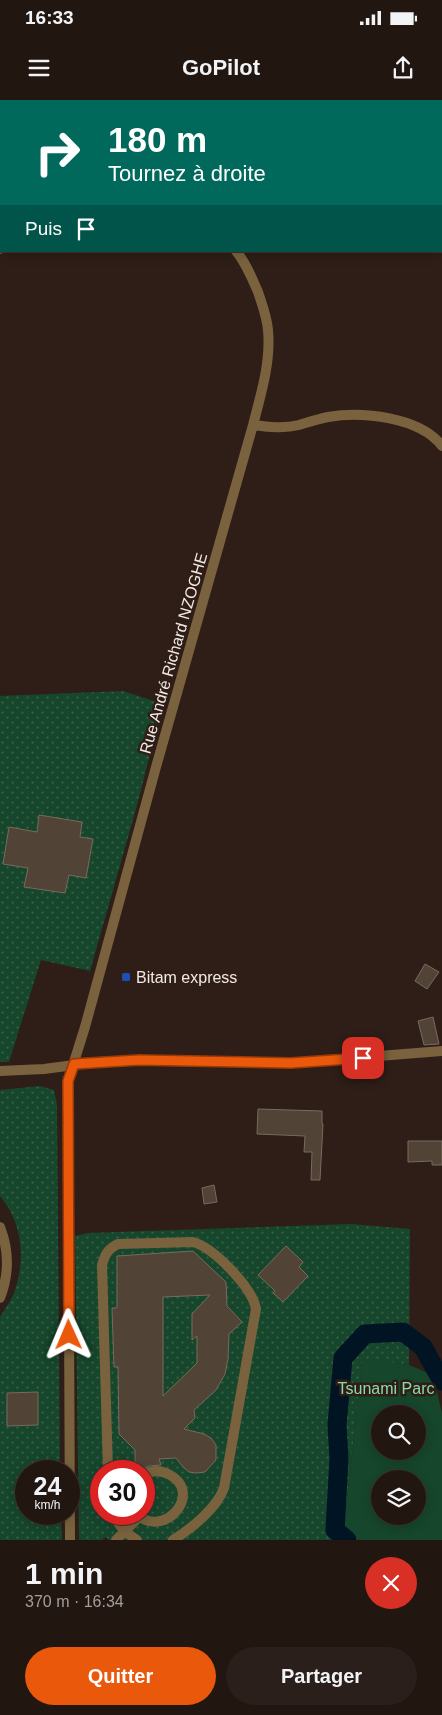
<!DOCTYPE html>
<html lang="fr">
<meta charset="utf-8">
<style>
:root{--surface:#221611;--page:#2a1f1a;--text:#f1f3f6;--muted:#a29f9f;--line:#3f3531;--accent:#ea580c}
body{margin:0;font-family:Helvetica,sans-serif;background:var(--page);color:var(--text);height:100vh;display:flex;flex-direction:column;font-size:19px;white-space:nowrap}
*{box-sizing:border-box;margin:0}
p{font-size:16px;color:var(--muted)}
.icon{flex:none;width:28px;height:28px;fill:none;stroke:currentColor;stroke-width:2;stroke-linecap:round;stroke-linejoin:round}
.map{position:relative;height:1440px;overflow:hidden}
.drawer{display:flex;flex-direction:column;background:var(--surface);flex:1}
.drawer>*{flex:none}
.guide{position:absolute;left:0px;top:0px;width:442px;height:152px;box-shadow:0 2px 12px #0003,0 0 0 1px var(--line);background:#00695c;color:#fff;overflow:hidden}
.fabs{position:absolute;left:371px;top:1305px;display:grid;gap:10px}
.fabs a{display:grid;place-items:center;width:55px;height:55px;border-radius:50%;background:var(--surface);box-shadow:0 2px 12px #0003,0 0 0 1px var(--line);font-size:25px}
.speed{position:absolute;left:15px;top:1360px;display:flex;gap:10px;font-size:25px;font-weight:700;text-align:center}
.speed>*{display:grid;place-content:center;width:65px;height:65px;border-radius:50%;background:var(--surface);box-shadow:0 2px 12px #0003,0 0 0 1px var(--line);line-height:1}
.speed small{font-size:12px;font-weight:400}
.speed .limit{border:8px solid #d22;background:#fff;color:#111}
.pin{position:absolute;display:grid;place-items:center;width:42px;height:42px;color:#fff;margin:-21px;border-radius:10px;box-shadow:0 2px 8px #0006}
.me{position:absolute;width:55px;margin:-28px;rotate:359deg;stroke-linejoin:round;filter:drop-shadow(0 0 4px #0008)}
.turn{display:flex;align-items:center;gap:18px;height:105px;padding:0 25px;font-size:22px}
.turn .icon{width:65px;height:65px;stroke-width:2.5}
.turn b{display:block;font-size:35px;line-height:42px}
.then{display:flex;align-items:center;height:48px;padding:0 25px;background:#0003;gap:10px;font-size:19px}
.round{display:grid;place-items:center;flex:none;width:52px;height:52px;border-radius:26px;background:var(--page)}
.summary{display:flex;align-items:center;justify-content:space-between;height:85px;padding:0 25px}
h1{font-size:30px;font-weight:700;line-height:38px}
.primary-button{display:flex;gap:10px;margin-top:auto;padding:10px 25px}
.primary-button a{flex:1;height:58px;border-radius:30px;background:var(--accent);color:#fff;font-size:20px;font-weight:700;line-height:58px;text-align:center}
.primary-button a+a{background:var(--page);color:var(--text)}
.status{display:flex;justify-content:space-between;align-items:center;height:35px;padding:0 25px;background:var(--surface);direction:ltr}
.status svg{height:14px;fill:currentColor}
header{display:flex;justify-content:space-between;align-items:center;height:65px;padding:0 25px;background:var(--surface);font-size:22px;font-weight:700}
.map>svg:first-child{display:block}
</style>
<div class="status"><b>16:33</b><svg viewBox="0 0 49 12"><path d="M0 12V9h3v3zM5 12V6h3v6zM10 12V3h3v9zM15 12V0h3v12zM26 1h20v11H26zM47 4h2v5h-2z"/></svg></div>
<header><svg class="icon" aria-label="menu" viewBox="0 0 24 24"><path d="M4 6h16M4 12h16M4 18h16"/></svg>GoPilot<svg class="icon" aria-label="share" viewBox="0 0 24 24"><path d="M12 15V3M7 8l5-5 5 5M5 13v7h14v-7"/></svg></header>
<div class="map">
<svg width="442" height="1440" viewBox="0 0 442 1440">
<defs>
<pattern id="grass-dots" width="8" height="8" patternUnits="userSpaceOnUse" patternTransform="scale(1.25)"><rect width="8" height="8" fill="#16462c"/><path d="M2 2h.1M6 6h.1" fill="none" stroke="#38614a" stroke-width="1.8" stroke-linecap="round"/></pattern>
</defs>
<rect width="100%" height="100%" fill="#2e1e17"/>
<path fill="url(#grass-dots)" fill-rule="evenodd" d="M123,591L163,604L136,709L90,871L41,860L9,962H0V596Z
M40,986L54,990L57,1005L60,1371H26V1414H61L62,1440H0V1217C5,1209 12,1199 15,1190C26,1158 22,1122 0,1096V990ZM38,1292V1325L7,1326V1293Z
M351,1124L410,1129L409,1265L363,1259L344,1427L360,1440H109L106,1437L102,1440H79L75,1136L88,1133ZM101,1371H144V1414H101Z"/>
<path fill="#16462c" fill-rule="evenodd" d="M363,1258L409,1265L433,1275L442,1313V1440H360L344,1427ZM380,1314H418V1351H380ZM380,1379H418V1416H380Z"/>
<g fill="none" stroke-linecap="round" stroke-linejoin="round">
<path stroke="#011424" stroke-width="19" d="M347,1440L335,1430L339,1358L337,1325L343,1258L365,1234L403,1232L423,1247L442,1281"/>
</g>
<path fill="#514437" stroke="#786a5c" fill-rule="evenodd" d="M39,715L82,722L80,737L93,739L86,778L69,775L65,793L24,787L28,768L3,764L9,727L37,732Z
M425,864L439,872L427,889L415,881Z
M433,917L439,944L424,945L418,921Z
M258,1009L322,1011V1023L323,1024L320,1080H311L312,1052H304L305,1036L257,1034Z
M408,1041H442V1065H432V1061L408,1062Z
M214,1085L217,1102L204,1104L202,1088Z
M286,1146L303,1162L299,1167L308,1176L283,1202L273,1193L275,1191L258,1175Z
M193,1151L226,1182L227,1206L242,1222L229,1234L228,1259L225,1274L216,1290L194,1310L195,1318L184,1329L204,1334L211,1338L216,1345V1360L205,1372L196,1373L189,1372L183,1367L176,1358L159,1359L161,1365L149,1366L139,1371L135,1360V1350L119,1334L118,1267H114L112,1208H117V1156ZM210,1195L192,1214V1240L197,1236V1263L163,1296V1197Z
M38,1292V1325L7,1326V1293Z"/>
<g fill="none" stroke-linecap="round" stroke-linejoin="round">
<path stroke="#7a623e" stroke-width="10" d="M90,0L91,1
M241,0L242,1
M0,22H1
M0,149L1,148
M253,325C268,327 284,329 299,325C309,322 318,319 328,317C362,311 420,317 442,346
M0,971L44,969L97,962L139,960L291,963L442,951
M0,1127C9,1150 9,1175 0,1198
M108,1371L102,1165C105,1154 108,1149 118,1144L193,1142C214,1148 252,1187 256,1209L224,1388C217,1408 191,1429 173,1440
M112,1414L124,1431L137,1440
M137,1414C163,1440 204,1394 170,1375C161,1370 152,1370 144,1375
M70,1440L68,981L85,927L156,667L253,325C261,294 271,262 268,230C267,217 262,204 258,192C252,178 246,163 236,151
M116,1440L139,1417"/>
</g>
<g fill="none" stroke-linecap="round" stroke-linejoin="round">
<defs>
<path id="route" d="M69,1235L68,981L74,964L139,960L291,963L363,958"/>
</defs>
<use href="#route" stroke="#983908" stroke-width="12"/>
<use href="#route" stroke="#ea580c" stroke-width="9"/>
</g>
<rect fill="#1a4fb4" stroke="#2e1e17" stroke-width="2" x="121" y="872" width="10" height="10" rx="2.5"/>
<g text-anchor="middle" stroke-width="5" stroke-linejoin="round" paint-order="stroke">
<g font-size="16" fill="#f4e9e4" stroke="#2e1e17">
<text transform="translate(173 553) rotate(-74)" y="6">Rue André Richard NZOGHE</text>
</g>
<g font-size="16" fill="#f4e9e4" stroke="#2e1e17" text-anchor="start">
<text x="136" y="883">Bitam express</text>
</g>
<g font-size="16" fill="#8dd9a9" stroke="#2e1e17">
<text x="386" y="1294">Tsunami Parc</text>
</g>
</g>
</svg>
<div class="fabs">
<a><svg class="icon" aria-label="search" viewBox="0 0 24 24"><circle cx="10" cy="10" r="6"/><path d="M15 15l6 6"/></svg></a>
<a><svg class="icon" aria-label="layers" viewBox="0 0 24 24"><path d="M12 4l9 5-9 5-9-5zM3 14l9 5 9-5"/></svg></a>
</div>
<div class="speed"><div>24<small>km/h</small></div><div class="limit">30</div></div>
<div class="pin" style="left:363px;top:958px;background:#d93025"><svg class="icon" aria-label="arrive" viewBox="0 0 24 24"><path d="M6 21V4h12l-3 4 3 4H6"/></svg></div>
<svg class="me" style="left:69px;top:1235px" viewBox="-20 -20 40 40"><path d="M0-17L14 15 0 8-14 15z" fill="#ea580c" stroke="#fff" stroke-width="4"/></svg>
<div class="guide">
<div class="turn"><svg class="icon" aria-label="right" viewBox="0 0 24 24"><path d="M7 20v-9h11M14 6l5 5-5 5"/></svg><div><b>180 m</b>Tournez à droite</div></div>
<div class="then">Puis<svg class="icon" aria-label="arrive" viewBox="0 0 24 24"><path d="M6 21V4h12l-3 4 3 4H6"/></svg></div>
</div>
</div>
<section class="drawer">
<div class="summary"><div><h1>1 min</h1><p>370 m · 16:34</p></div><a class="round" style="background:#d93025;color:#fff"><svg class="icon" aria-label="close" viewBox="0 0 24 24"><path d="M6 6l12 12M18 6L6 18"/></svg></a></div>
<div class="primary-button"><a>Quitter</a><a>Partager</a></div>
</section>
